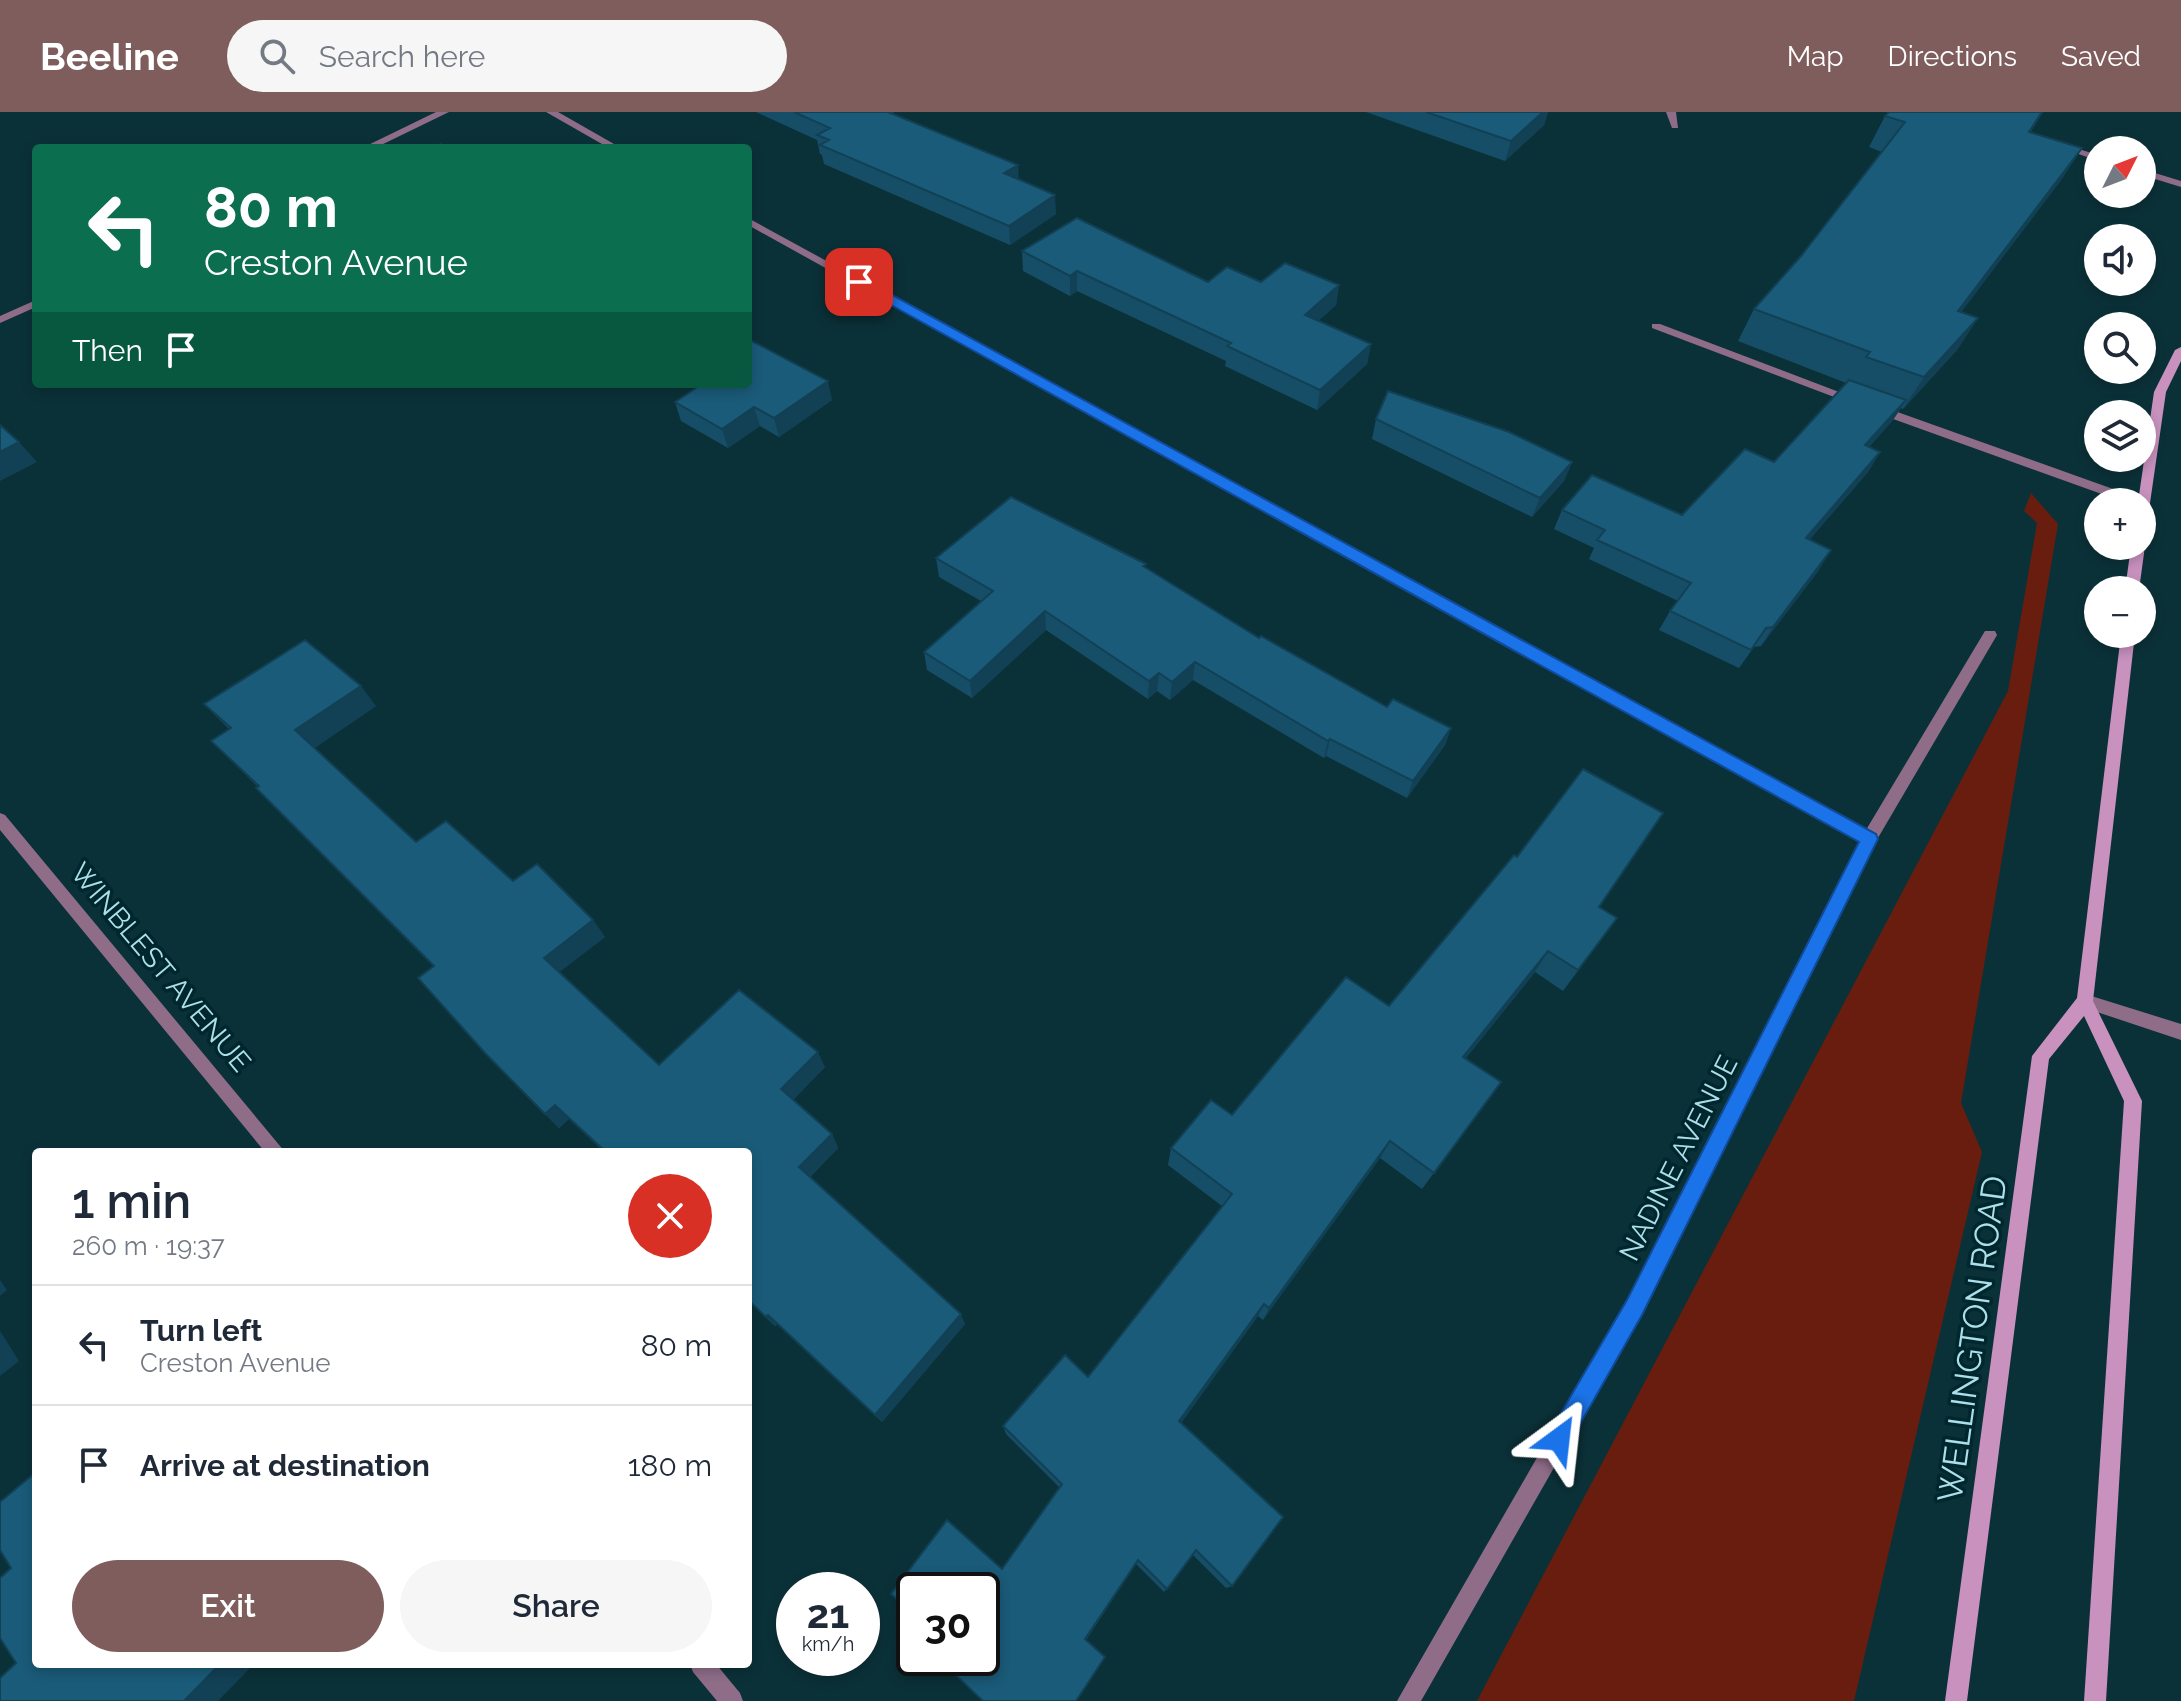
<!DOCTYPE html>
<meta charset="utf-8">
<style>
:root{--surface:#fff;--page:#f6f6f7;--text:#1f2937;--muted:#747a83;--line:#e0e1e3;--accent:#7f5d5d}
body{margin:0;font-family:Raleway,sans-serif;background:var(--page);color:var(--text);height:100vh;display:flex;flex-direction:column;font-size:30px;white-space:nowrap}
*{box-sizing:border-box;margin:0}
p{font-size:26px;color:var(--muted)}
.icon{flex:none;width:44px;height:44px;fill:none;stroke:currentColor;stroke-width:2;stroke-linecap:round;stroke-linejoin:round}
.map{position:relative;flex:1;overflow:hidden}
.sheet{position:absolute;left:32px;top:1036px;width:720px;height:520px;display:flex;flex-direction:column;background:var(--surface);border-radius:8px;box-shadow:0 4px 12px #0003}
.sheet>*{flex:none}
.hud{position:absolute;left:32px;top:32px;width:720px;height:244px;border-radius:8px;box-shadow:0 4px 12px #0003;background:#0b6e4f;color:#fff;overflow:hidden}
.needle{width:52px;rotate:48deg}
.buttons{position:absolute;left:2084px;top:24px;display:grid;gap:16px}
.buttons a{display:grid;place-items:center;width:72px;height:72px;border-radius:50%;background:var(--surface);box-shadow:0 4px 12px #0003;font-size:40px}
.speed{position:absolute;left:776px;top:1460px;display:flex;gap:16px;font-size:40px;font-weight:700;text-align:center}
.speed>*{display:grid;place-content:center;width:104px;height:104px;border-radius:50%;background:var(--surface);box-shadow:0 4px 12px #0003;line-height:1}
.speed small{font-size:20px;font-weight:400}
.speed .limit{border:4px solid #111;border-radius:12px;background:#fff;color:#111}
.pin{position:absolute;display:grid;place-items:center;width:68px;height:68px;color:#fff;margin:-34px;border-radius:16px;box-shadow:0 4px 12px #0006}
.me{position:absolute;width:88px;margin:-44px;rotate:30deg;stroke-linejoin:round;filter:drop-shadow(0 0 6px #0008)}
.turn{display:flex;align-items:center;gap:28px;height:168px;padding:0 40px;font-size:36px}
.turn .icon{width:104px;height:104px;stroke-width:2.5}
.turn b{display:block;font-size:56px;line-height:68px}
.then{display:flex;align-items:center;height:76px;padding:0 40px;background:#0003;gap:16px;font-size:30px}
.round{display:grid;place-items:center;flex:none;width:84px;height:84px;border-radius:42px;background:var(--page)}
.overview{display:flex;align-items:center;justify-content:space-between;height:136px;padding:0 40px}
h1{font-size:48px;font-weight:600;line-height:60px}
.cta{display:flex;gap:16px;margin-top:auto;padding:16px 40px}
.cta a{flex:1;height:92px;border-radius:48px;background:var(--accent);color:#fff;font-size:32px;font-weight:600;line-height:92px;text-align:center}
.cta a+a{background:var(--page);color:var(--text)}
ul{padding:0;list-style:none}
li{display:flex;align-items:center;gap:24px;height:120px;padding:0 40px;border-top:2px solid var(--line)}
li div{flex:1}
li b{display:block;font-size:30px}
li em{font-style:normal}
header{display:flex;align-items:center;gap:48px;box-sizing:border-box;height:112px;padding:0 40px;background:var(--accent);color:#fff}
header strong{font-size:38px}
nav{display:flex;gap:44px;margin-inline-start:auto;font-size:28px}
.search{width:560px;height:72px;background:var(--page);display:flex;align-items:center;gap:20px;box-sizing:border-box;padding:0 28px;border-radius:44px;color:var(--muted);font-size:30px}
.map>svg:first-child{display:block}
</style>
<header>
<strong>Beeline</strong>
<div class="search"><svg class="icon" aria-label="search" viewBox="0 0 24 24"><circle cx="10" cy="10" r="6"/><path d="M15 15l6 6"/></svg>Search here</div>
<nav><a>Map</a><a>Directions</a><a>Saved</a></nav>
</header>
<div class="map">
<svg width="2181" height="1589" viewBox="0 0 2181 1589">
<rect width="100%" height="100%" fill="#0b3138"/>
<path fill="#681d0f" d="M2031,381L2058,412L1961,991L1982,1040L1854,1589H1477L2008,579L2037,411L2024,399Z"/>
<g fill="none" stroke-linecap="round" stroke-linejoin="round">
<path fill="#8f6d89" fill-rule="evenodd" d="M2059,31L2098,43V49L2059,35Z
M2142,57L2181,69V75L2142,63Z
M1652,212H1660L1860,288L1854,292L1850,291L1652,216Z
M1875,292L2141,387L2143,390L2142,392V390H2124L1871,299V293Z
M2085,882L2181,912V928L2079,894L2077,889L2079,884Z"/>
<path fill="#8f6d89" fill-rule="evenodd" d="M436,0H449L375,36H362Z
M546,0H558L621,36H609Z
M1666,0H1676L1678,16H1672Z
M748,106L1866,718L1985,519H1995L1997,523L1875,731L1641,1203L1421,1589H1397L1627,1189L1860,730L748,113Z
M36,188V195L0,211V204Z
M0,701L5,703L285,1040H265L0,718Z
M690,1552H716L740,1581L743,1589H717L693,1560Z"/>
<path fill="#c891be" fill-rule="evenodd" d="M2181,235V249L2166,280L2148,405L2142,409V390H2138L2154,280L2175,238Z
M2143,431L2145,434L2139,478H2125L2131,434H2142Z
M2121,522H2135L2093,889L2142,989L2106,1589H2084L2124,989L2084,904L2049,947L1967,1589H1945L2032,944L2077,886Z"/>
</g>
<path fill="#164e68" d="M756,0H893L894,2L1018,67L1056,102L1010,133L824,52L822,43L820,42L817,28Z
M1366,0H1548L1544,13L1505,49Z
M2043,0L2030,21L2082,36L2061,68L1961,200L1978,206L1957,238L1903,297L1901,296L1893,308L1869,335L1880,340L1868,360L1809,428L1819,458L1761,534L1754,535L1739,556L1659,518L1670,499L1678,489L1589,447L1594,436L1554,417L1562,398L1682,403L1774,350L1846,271L1738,229L1754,197L1801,144L1882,40L1869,35L1885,4Z
M1022,139L1208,170H1261L1339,173L1336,193L1318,209L1371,232L1367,252L1317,298L1225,254L1226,249L1077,179L1070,184L1023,159Z
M832,288L779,325L760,314L728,336L681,309L675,290Z
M1376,307L1572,350L1564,369L1532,405L1372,327Z
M936,446L1146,456L1259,526L1387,595L1451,616L1445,633L1407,686L1326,644L1324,646L1193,568L1170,588L1157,579L1148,587L1046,518L972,586L927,558L924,540L981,489L939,465Z
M204,592L376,594L314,636L416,730L513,769L593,808L605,825L559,860L659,953L825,955L793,988L832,1022L838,1036L810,1065L965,1212L882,1310L777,1212L775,1214L748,1189V1040H604L569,1007L559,1016L486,942L434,855L274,695L256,676L258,675L211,629L229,617Z
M1599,795L1617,806L1563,879L1535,860L1466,946L1501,970L1422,1077L1380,1046L1263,1208L1258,1204L1181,1311L1232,1474L1226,1476L1193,1443L1164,1480L1136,1452L1086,1528L1002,1457L1059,1375L1006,1322L1003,1314L1088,1265L1222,1094L1168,1053L1171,1036L1232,1003L1389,894Z"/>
<path fill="#124055" d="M1543,0H1548L1544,13L1505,49L1511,29Z
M2082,36L2061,68L1938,231L1958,199Z
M1018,53L1019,72L1004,61Z
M1055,83L1056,102L1010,133L1009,114Z
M1077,159V179L1070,184V164Z
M1339,173L1336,193L1302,223L1305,203Z
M1978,206L1957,238L1903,297L1924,265Z
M1371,232L1367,252L1317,298L1320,278Z
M828,269L832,288L779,325L774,306Z
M1906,288L1893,308L1853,353L1865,333Z
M754,295L760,314L728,336L722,317Z
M19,330L37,350L0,369V340Z
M1880,340L1868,360L1794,446L1806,426Z
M1572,350L1564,369L1532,405L1540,386Z
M1831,438L1819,458L1761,534L1773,515Z
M1045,499L1046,518L972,586L970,569Z
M1195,550L1193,568L1170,588L1172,570Z
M1159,561L1157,579L1148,587L1149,569Z
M361,574L376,594L312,638L295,618Z
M1451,616L1445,633L1407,686L1413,669Z
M1330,627L1326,644L1324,646L1328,629Z
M593,808L605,825L557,862L544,846Z
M1548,839L1535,860L1452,963L1463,945Z
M818,940L825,955L789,992L781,977Z
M555,993L569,1007L559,1016L545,1002Z
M832,1022L838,1036L806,1068L799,1055Z
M1390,1029L1380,1046L1263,1208L1269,1196Z
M0,1168L7,1178L0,1184Z
M1264,1192L1258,1204L1176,1318L1179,1309Z
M961,1202L965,1212L882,1310L875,1303Z
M768,1203L777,1212L775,1214L766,1205Z
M0,1219L19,1249L0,1264Z
M220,1552H254L218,1589H184Z"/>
<path fill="#1a5b79" stroke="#124055" stroke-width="2" d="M794,0H888L1018,53L1004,61L1055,83L1009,114L820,33L829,28L817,23L830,16Z
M1426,0H1543L1511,29Z
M1889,0H2042L2029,20L2082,36L1958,199L1978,206L1924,265L1866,245L1870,240L1754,197L1801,144L1905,10L1885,4Z
M441,32L448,36H432Z
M1077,106L1208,170L1227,155L1261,170L1285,151L1339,173L1305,203L1371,232L1320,278L1227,234L1231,231L1077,159L1070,164L1022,139Z
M748,227L828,269L774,306L754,295L722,317L675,290L702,272H748Z
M1849,268L1906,288L1865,333L1880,340L1806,426L1831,438L1773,515L1766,516L1751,538L1670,499L1691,471L1597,428L1605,418L1562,398L1592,363L1682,403L1745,337L1774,350Z
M1388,279L1509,320L1572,350L1540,386L1376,307Z
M0,313L19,330L0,340Z
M1011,385L1146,452L1143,454L1259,526L1261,524L1387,595L1393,587L1451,616L1413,669L1330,627L1328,629L1195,550L1172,570L1159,561L1149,569L1045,499L970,569L924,540L993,479L936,446Z
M305,528L361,574L295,618L416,730L446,709L513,769L537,752L593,808L544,846L659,953L739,878L818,940L781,977L832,1022L799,1055L961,1202L875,1303L768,1203L766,1205L748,1188V1040H606L555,993L545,1002L486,942L418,866L434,854L256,676L259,674L211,629L231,616L204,592Z
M1583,657L1663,701L1599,795L1617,806L1578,858L1548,839L1463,945L1501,970L1434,1061L1390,1029L1269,1196L1264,1192L1179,1309L1283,1405L1232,1474L1196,1438L1167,1477L1138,1448L1085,1527L1105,1545L1076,1589H983L939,1547L940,1546H982V1478H914V1504L891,1482L947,1408L1002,1457L1062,1372L1003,1314L1065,1243L1088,1265L1232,1082L1171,1036L1211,988L1232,1003L1346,865L1389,894L1514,743L1517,745Z
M36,1360V1552H220L184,1589H0V1566L16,1551L0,1526V1466L11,1456L0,1438V1390Z"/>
<path fill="#1a73e8" stroke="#114b97" stroke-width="2" d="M855,167H863L1876,722L1878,727L1642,1203L1567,1335L1559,1338L1551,1335L1547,1327L1551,1318L1627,1188L1859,730L855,173Z"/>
<g text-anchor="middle" stroke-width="7" stroke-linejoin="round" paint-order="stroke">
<g font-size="28" fill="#addfea" stroke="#01272e">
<text transform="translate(161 855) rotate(50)" y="10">WINBLEST AVENUE</text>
<text transform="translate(1678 1046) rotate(-63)" y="10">NADINE AVENUE</text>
</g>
<g font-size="34" fill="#addfea" stroke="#01272e">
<text transform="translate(1972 1227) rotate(-82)" y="12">WELLINGTON ROAD</text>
</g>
</g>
</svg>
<div class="buttons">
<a><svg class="needle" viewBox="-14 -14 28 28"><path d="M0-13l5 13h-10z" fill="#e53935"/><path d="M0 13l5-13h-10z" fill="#747a83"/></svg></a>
<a><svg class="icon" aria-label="sound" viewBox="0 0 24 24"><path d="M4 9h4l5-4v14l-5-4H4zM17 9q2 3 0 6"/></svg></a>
<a><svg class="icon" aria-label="search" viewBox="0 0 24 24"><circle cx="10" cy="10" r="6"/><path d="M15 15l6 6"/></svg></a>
<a><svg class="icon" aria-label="layers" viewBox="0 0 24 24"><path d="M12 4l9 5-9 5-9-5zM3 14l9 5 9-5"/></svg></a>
<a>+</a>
<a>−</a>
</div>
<div class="speed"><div>21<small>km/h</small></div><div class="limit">30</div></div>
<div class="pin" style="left:859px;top:170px;background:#d93025"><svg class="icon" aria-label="arrive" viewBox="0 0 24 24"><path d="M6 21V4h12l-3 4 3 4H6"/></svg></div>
<svg class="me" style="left:1559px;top:1327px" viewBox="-20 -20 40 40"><path d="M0-17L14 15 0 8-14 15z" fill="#1a73e8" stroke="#fff" stroke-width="4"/></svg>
<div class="hud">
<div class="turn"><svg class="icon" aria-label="left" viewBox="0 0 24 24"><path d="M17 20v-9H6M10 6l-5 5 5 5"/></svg><div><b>80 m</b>Creston Avenue</div></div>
<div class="then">Then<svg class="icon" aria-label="arrive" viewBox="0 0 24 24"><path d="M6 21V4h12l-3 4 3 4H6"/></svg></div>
</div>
<section class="sheet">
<div class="overview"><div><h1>1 min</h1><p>260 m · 19:37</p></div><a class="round" style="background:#d93025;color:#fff"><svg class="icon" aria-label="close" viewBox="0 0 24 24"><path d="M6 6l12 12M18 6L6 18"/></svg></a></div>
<ul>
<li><svg class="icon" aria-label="left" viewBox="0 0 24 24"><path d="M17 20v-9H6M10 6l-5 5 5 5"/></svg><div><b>Turn left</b><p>Creston Avenue</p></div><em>80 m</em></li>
<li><svg class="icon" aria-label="arrive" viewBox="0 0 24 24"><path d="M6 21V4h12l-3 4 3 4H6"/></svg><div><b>Arrive at destination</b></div><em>180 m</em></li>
</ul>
<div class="cta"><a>Exit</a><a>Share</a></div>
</section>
</div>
